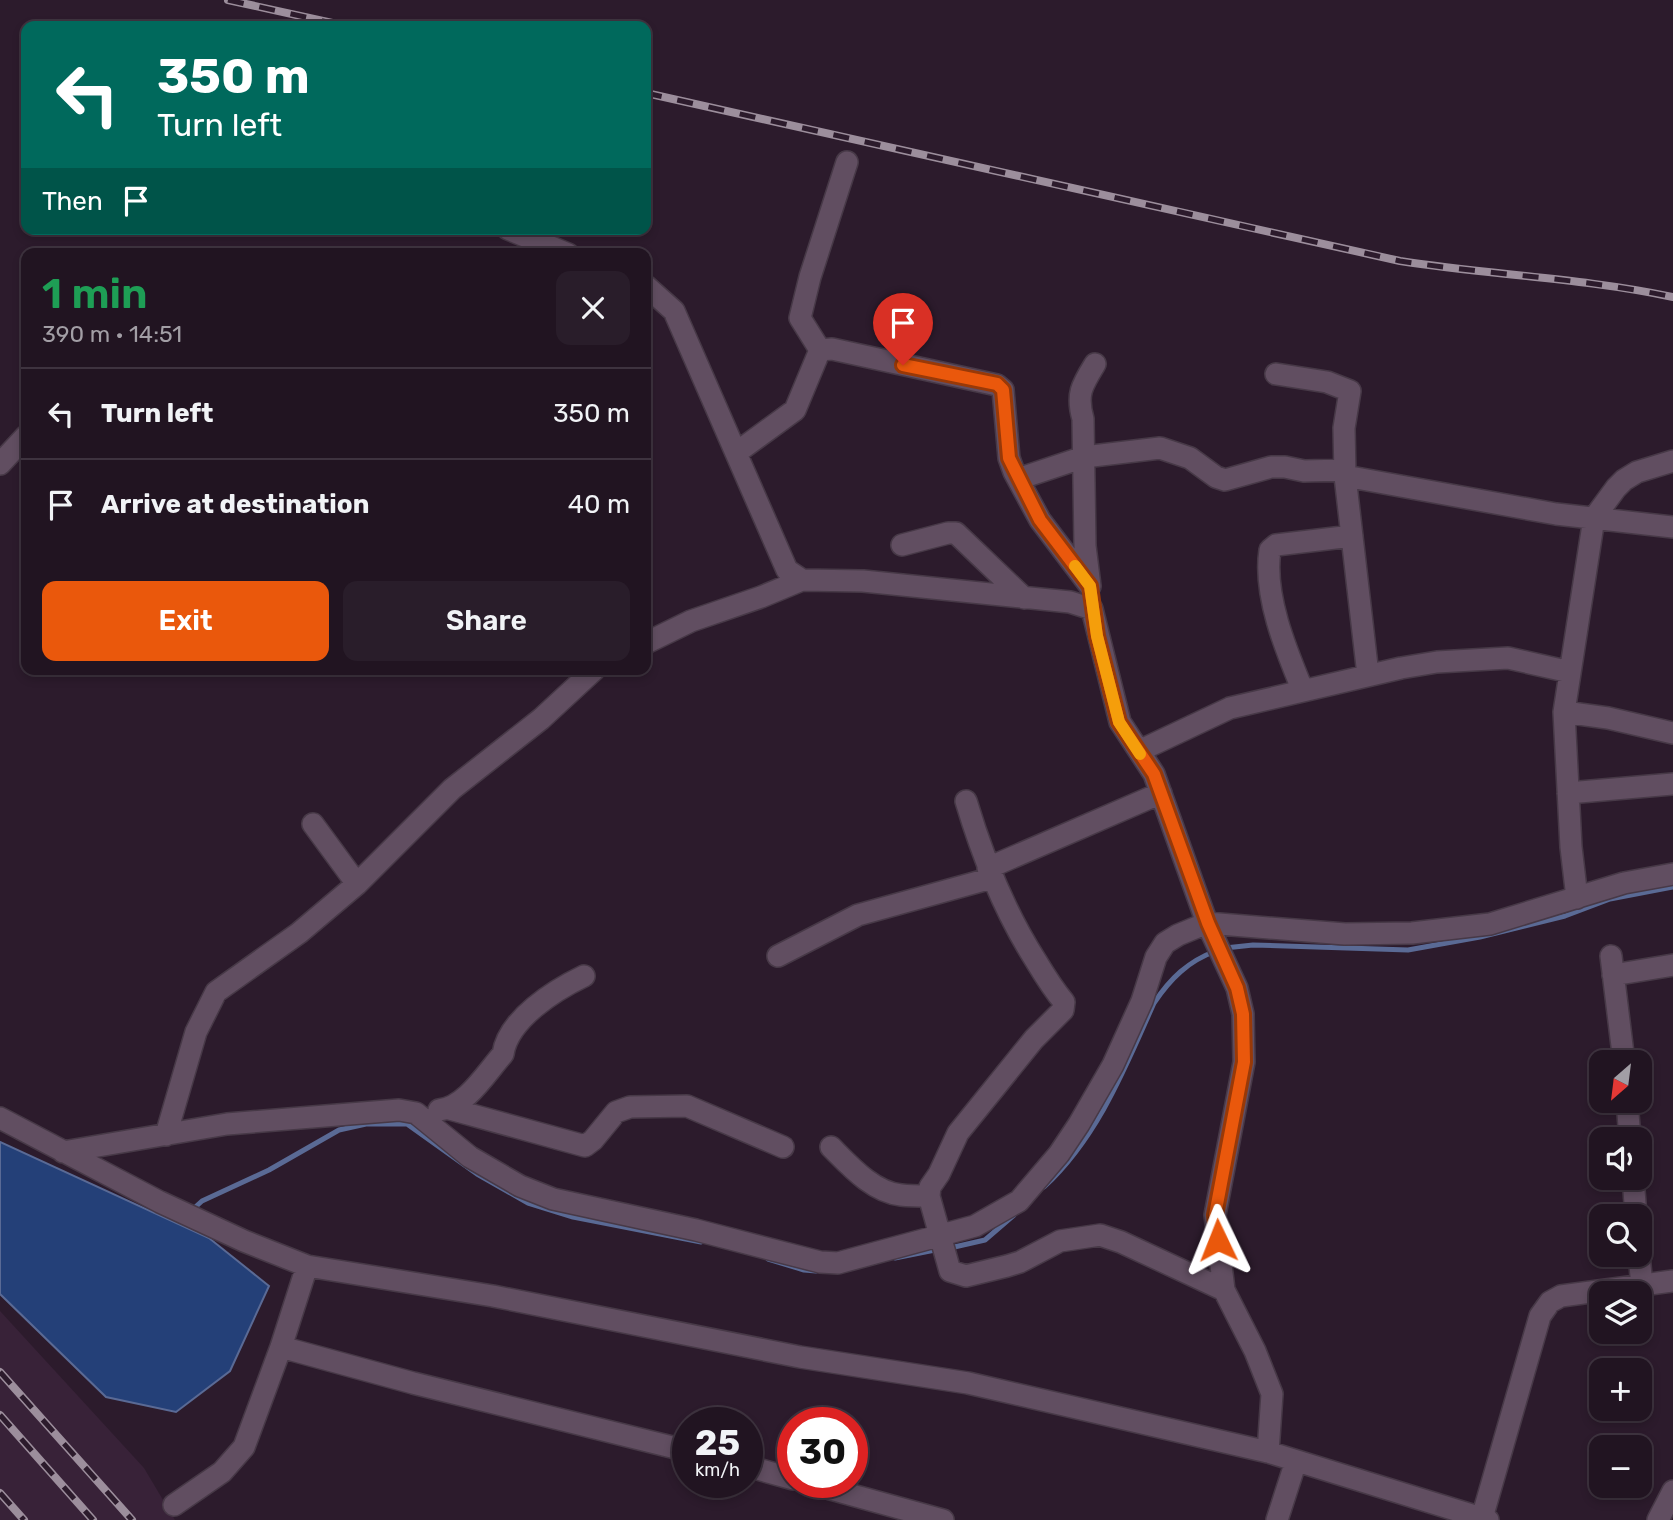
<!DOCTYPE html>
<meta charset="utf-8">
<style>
:root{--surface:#211421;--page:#291d2a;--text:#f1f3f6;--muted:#a29ea5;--line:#3e333f;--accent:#ea580c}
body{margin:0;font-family:Rubik,sans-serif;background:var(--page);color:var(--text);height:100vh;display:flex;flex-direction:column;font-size:26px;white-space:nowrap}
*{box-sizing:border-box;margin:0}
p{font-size:23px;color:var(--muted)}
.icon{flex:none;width:38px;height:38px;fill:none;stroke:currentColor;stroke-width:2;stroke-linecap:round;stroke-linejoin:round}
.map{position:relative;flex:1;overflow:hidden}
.panel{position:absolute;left:21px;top:248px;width:630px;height:427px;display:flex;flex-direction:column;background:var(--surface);border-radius:14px;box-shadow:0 4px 10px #0003,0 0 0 2px var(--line)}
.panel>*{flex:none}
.hud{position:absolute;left:21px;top:21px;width:630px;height:214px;border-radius:14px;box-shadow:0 4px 10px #0003,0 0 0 2px var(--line);background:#00695c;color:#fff;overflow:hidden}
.needle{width:46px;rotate:208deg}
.controls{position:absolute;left:1589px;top:1050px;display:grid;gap:14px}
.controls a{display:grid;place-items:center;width:63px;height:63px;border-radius:14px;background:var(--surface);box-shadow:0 4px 10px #0003,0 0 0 2px var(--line);font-size:35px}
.speed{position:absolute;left:672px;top:1407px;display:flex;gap:14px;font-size:35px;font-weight:700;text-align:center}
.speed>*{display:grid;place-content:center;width:91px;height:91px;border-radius:50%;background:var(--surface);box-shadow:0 4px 10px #0003,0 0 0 2px var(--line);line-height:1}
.speed small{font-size:18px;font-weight:400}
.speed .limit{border:10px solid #d22;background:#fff;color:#111}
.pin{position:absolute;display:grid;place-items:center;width:60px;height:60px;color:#fff;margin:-72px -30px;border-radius:50% 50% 50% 0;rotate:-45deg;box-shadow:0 0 7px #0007}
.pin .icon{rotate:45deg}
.me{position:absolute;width:77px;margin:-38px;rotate:358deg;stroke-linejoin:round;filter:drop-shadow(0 0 5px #0008)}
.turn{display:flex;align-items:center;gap:24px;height:147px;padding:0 21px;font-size:32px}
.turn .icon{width:91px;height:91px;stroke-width:2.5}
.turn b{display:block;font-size:49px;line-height:60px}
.then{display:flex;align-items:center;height:66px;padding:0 21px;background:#0003;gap:14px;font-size:26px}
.round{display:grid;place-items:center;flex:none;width:74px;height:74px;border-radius:14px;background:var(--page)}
.head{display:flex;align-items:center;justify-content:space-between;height:119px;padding:0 21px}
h1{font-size:42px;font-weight:600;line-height:52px;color:#1e9e55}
.primary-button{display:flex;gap:14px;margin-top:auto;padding:14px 21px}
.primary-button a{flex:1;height:80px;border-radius:14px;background:var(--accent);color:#fff;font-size:28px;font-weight:600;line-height:80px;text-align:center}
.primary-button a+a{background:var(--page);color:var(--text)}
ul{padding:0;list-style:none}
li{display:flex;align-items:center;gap:21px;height:91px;padding:0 21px;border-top:2px solid var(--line)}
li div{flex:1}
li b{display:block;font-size:26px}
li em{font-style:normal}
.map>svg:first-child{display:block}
</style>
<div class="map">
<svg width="1673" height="1520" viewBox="0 0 1673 1520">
<rect width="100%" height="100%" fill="#2c1b2c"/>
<path fill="#382238" d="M0,1311L144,1468L175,1520H0Z"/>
<path fill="#244078" stroke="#5a6a95" stroke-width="2" d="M0,1142L209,1238L269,1286L230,1371L176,1412L106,1397L0,1294Z"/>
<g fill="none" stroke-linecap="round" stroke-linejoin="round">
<path stroke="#5a6a95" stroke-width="5" d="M1225,948L1253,945L1408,950L1480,937L1565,916L1610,899L1673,887
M1044,1187C1098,1137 1125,1068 1154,1003C1170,979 1188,961 1216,951
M191,1211L202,1201L269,1170L339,1130L366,1124H407L477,1174L528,1203L573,1217L701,1242
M950,1248L985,1240L1014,1215
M895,1258L940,1249
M768,1259L804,1270L816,1271"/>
<defs>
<path id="minor" d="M508,229L568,254
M646,286L674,311L787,570L802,580L863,581L1070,602L1092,609L1120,722L1154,774L1207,923L1237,988L1243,1014L1244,1062L1215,1215L1224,1290L1255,1351L1272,1394L1268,1452
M820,350L800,318L810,277L847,162
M1276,374L1327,382L1350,391L1344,428L1345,476L1368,675
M736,453L795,410L820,350L832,349L997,385L1003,390L1009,458L1014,472L1040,520L1090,586
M0,464L26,436
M1345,476L1556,514L1673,527
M1018,479L1084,457L1160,448L1190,458L1216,477L1225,480L1271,467H1285L1304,471L1345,470
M902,545L948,533H956L1024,598
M1090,586L1085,546L1083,419C1076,394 1082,385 1095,364
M646,643L691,621L761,597L802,580
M1303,691C1286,650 1263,595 1270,550L1276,545L1352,536
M1564,712L1608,718L1673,733
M1139,751L1230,708L1401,668L1437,662L1508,658L1570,672
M1568,793L1673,784
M966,801C983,858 1004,911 1036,961C1045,976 1053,989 1064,1002L1063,1010L1034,1039L958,1133L939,1174L930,1187L929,1196L950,1271L966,1276L1007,1266L1020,1262L1060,1241L1100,1235L1121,1242L1224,1290
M313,824L357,884
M988,868L1161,793
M1577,898L1571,847L1564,712L1594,518L1616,488L1624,480L1637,472L1673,461
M778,956L858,915L992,878
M1611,956L1624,1062
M1613,975L1673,965
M1627,1101L1630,1139
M450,1109L585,1146L593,1140L616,1112L630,1107L687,1106L783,1147
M439,1110C466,1107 486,1073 503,1054C508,1019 555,990 584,976
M0,1118L160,1202L244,1241L307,1266L493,1296L800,1357L968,1383L1268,1452L1488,1520
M166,1135L196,1032L216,992L299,933L357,884L452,789L541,719L594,670
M831,1147C850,1166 873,1192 901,1195C910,1196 920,1196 929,1196
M63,1152L227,1124L399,1110L416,1113L470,1157L520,1186L553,1199L696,1230L820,1262L838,1263L975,1226L1019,1201L1059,1154L1079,1124L1113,1065L1142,1001L1156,957L1165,943L1178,935L1207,923L1345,934L1412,933L1490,924L1624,883L1673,874
M1633,1178L1636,1216
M1639,1255L1642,1286
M281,1347L413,1383L688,1451
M747,1466L793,1479
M805,1482L943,1520
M174,1505L222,1472L244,1447L281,1347L307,1266
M1482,1518L1540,1316L1550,1302L1561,1296L1673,1281
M1277,1520L1296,1461
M1658,1520L1673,1491"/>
</defs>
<use href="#minor" stroke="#473947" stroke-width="24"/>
<use href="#minor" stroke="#614e61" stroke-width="21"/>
<defs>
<path id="rail" d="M228,0L346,26
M646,93L1400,261C1491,275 1583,278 1673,297
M0,1372L132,1520
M0,1415L93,1520
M0,1493L24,1520"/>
</defs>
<use href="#rail" stroke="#9c8e9c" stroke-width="8"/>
<use href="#rail" stroke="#2c1b2c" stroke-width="5" stroke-dasharray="16" stroke-linecap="butt"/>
</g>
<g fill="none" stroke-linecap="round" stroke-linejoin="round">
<defs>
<path id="route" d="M903,365L997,384L1003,390L1009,458L1040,520L1090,586L1097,636L1119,722L1154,774L1208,923L1237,988L1243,1014L1244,1062L1215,1215L1218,1240"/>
</defs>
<use href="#route" stroke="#983908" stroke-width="18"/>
<use href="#route" stroke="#ea580c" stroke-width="12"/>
<path stroke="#f59e0b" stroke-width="12" d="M1075,566L1090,586L1097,636L1119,722L1140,754"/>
</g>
</svg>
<div class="controls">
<a><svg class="needle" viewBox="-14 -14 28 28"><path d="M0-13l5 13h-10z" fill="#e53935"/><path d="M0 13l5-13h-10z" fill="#a29ea5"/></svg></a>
<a><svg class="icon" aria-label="sound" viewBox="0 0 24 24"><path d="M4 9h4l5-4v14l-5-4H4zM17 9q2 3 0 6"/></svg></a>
<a><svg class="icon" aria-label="search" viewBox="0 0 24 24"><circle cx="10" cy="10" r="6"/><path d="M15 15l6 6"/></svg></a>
<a><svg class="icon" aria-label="layers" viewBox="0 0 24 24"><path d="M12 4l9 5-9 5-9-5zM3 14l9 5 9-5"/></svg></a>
<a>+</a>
<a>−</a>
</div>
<div class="speed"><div>25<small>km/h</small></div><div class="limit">30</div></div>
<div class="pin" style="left:903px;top:365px;background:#d93025"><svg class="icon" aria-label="arrive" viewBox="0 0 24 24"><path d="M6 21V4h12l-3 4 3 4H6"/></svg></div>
<svg class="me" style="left:1218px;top:1240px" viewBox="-20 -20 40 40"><path d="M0-17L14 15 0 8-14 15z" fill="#ea580c" stroke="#fff" stroke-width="4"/></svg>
<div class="hud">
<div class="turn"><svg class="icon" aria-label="left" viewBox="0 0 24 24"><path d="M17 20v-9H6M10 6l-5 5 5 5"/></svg><div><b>350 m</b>Turn left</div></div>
<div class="then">Then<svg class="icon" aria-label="arrive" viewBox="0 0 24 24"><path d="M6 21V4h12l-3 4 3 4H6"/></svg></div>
</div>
<section class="panel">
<div class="head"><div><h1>1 min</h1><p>390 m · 14:51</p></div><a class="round"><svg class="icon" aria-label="close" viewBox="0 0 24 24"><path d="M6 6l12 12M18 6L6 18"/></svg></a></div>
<ul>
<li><svg class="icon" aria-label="left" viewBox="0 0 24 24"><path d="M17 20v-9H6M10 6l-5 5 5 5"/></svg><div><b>Turn left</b></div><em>350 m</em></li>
<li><svg class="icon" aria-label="arrive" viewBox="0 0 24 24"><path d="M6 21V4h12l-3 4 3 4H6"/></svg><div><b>Arrive at destination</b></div><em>40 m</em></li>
</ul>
<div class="primary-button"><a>Exit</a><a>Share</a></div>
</section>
</div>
